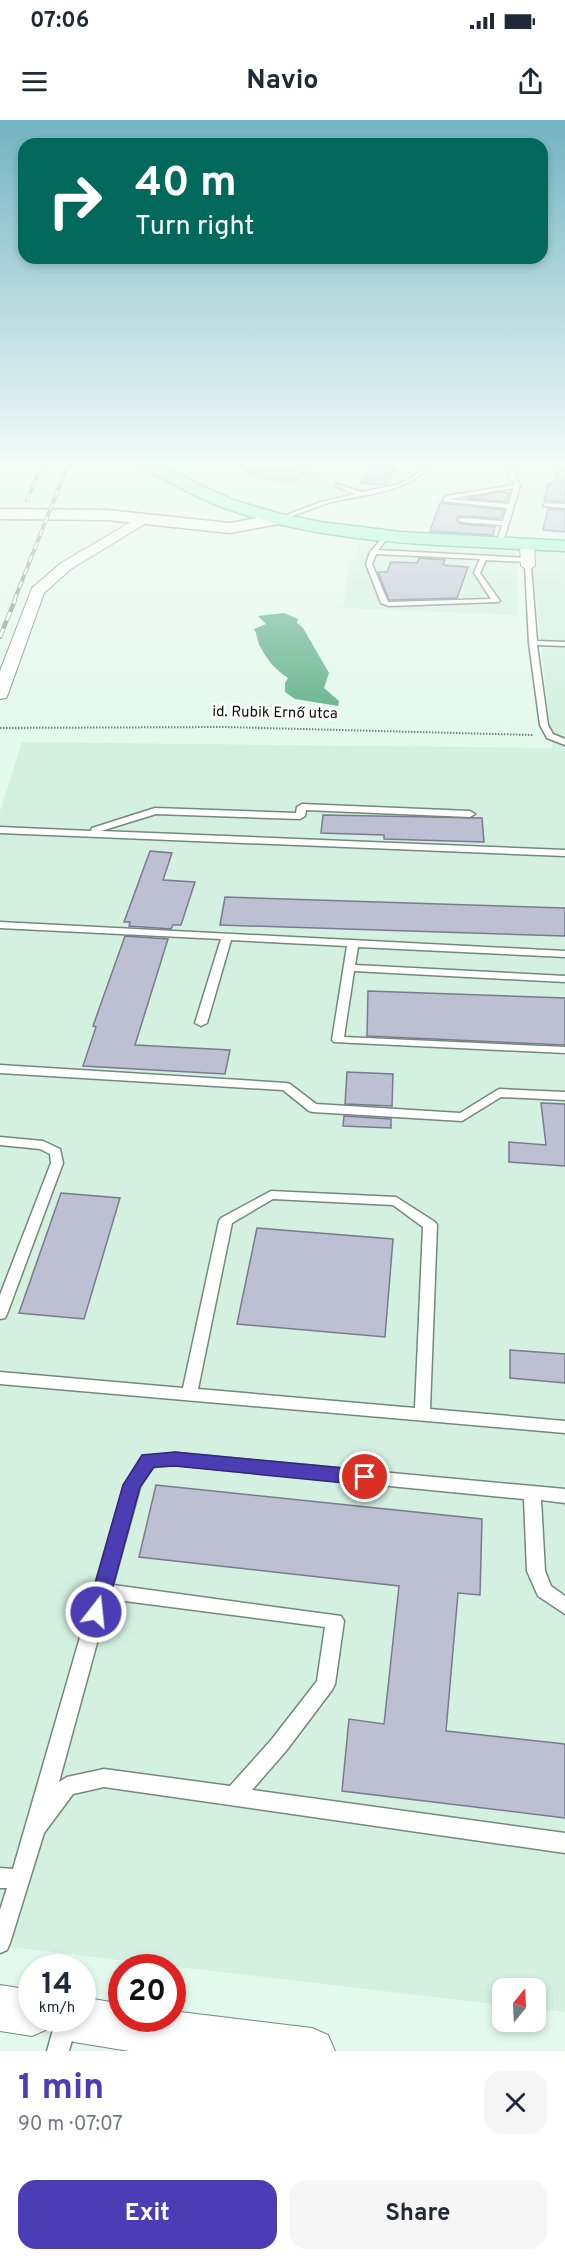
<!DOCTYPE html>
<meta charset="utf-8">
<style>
:root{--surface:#fff;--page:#f6f6f7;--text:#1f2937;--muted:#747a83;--accent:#4d3db5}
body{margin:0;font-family:Overpass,sans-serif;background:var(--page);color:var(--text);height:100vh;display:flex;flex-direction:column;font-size:22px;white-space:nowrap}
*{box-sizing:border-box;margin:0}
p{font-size:20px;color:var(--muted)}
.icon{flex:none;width:33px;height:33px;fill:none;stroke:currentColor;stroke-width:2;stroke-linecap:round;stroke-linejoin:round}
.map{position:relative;height:1931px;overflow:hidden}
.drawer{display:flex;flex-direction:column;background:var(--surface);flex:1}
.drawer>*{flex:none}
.guide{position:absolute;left:18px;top:18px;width:530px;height:126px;border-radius:18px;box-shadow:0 3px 9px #0003;background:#00695c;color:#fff;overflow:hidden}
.needle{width:39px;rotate:18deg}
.tools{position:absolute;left:492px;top:1858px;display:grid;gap:12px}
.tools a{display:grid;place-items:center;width:54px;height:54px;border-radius:12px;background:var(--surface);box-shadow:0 3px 9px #0003;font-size:30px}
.speed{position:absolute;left:18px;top:1834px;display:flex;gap:12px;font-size:30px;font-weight:700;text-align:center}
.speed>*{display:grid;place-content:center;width:78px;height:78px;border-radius:50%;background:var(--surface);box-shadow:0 3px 9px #0003;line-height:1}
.speed small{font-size:15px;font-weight:400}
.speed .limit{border:9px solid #d22;background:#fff;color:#111}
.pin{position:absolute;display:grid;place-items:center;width:51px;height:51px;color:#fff;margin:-26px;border:3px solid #fff;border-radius:50%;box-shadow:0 2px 6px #0007}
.me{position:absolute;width:66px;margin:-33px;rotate:16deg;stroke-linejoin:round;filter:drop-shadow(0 0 4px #0008)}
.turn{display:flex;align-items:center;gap:21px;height:126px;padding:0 18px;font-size:27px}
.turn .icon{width:78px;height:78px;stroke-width:2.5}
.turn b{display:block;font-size:42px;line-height:51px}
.round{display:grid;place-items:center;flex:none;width:63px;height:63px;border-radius:18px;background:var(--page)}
.headline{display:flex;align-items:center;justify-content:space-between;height:102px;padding:0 18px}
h1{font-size:36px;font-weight:700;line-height:45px;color:var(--accent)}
.action{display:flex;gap:12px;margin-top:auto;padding:12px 18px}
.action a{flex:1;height:69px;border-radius:18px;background:var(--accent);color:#fff;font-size:24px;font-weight:700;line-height:69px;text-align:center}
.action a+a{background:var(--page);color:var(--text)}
.status{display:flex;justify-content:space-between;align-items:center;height:42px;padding:0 30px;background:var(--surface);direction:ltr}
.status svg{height:16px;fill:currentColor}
header{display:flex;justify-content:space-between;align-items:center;height:78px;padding:0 18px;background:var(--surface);font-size:27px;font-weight:700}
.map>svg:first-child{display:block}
</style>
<div class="status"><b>07:06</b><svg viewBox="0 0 49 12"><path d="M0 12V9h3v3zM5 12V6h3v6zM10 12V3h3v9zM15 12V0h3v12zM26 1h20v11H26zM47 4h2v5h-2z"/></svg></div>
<header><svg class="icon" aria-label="menu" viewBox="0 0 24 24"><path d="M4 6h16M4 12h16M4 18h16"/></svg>Navio<svg class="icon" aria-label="share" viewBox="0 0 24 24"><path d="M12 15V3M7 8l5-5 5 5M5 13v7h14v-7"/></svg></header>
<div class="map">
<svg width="565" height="1931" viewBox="0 0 565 1931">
<rect width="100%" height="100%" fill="#e4f9ed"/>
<path fill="#d3f0e0" d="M294,350L348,355L336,368L281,363Z
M361,422L517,432V495L343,488L348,452Z
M531,429L565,431V1892L536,1889V1869H502V1885L0,1826V692L22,622L552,628Z"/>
<path fill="#61b18a" d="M284,493L298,499L297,503L303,508L329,553L324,568L339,581L338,586L295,579L285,572V563L288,558C277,551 267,540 261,528C257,522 258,516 254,509L266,504L258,496Z"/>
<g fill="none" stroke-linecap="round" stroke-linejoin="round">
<path fill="#b3c5ba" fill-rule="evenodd" d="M257,342L301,348L305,354L301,360L291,363L247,357L243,351L247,345Z"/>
</g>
<path fill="#bdbfd2" stroke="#7a7b8d" stroke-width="1.5" d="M374,346L396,348L384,365L361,363Z
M558,347L565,348V382L544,380L548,364H554Z
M501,372L509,373L507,382L467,378Z
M440,383H442L504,390L501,397L498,398L461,396L456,399L461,404L495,407L493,415L430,411Z
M548,389L565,390V412L543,410Z
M419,438L445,440L443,445L468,447L457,478L389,480L378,452H387L391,442L417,443Z
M323,695L482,698L484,722L384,719V715L321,713Z
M150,731L172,733L163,760L195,762L181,805H173L171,809L129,806L130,802H124Z
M225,777L565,788V816L220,805Z
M125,816L168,819L135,925L230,930L225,954L83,946L96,907L93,906Z
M368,871L565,878V925L367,916Z
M347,952L393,954L392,986L345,984Z
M541,983L565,984V1046L509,1042V1022L546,1025Z
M344,996L391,999V1008L343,1006Z
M61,1073L120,1078L84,1199L19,1193Z
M257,1108L393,1119L385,1217L237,1204Z
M510,1230L565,1234V1263L510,1258Z
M156,1365L482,1399L480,1475L458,1473L446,1611L565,1624V1698L342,1671L349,1599L384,1604L399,1466L139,1437Z"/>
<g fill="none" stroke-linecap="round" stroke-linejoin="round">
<defs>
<path id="lane" d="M429,342H435C402,377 367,372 325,384C310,389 296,395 281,400L276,399L321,382L355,374L336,366V364L362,372L400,364L414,356Z
M509,345L512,347L520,366L503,422L500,424L497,422L502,405L461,402L458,400L461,398L503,401L507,388L442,381L446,376L514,365L506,347ZM513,368L509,384L448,379H449Z
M545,383L565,384V388L543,386Z
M387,413L390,415L378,430L528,438L531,440L528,442L486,440L480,453L500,481L498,482L389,486L381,483L366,444L370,432ZM376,434L480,439L474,453L491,479L388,482L372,444Z
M528,444L531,446L537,521L565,522V526L537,525L548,605L553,614L565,619V625L547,618L540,605L529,523L525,446Z
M302,684L470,691L475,694L470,697L306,690L305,696L300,699L156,694L101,711L565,730V736L0,713V707L91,711L92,708L155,688L296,693L297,687Z
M0,802L565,831V837L358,827L355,845L565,856V862L354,851L344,917L565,927V933L334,922L332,920L347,826L231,820L207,903L201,906L195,903L221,819L0,808Z
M0,945L286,963L290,964L316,984L460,993L499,969L565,972V980L501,977L462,1001L313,992L309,991L283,970L0,953Z
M0,1017L43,1021L60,1029L63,1043L7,1194L5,1198L0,1199V1175L51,1043L50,1034L40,1029L0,1025Z
M271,1071L396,1077L435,1102L437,1105L430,1289L565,1301V1313L0,1264V1252L183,1268L219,1101L221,1098ZM273,1079L393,1085L423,1107L415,1288L198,1269L232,1103Z
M175,1333L565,1369V1383L541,1380L545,1451L551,1466L565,1476V1494L538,1476L527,1451L524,1379L175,1345L153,1347L140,1367L113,1465L341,1496L344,1501L335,1564L332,1570L286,1631L252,1670L565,1713V1733L104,1667L73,1674L44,1713L10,1823L7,1830L0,1833V1790L7,1768H0V1748L13,1749L124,1365L142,1337ZM109,1479L325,1507L317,1561L272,1619L230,1666L104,1649L67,1657L59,1662Z
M56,1899H78L69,1931H47Z"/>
<path id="street" d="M143,395L148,396L150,399L148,402L71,449L44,473L8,574L6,578L0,579V551L32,468L61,443Z
M527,420L534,424L535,446L528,450L521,446L520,424Z
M0,1865L32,1870V1899H82V1877L122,1884V1899H172V1891L312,1908L328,1915L335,1931H129L74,1922L58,1915L52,1901L48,1909L32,1916L0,1911Z"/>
<path id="secondary" d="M0,389L107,390L230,403L279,394L285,395L287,399L285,403L279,404L230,413L107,400L0,399Z"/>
<path id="primary" d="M133,342H153L233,380L281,394L320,402L401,412L565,421V431C451,425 330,427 222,387C192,376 164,359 136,345Z"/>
</defs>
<use href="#lane" stroke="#75887d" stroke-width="3"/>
<use href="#street" stroke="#75887d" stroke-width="2"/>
<use href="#secondary" stroke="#75887d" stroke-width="3"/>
<use href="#primary" stroke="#42a378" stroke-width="3"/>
<path stroke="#75837b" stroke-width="2" stroke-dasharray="1.5 1.5" stroke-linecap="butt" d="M0,608L224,607L533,615"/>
<use href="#lane" fill="#fff" fill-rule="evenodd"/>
<use href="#street" fill="#fff" fill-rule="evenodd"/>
<use href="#secondary" fill="#fff" fill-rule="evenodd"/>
<use href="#primary" fill="#9ff7d0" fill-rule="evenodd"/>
<defs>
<path id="rail-far1" d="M27,380L43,342
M14,481L69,342"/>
<path id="rail" d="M0,517L15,480"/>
</defs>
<use href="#rail-far1" stroke="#829188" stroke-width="4"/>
<use href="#rail" stroke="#829188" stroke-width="4.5"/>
<use href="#rail-far1" stroke="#fff" stroke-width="2" stroke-dasharray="7" stroke-linecap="butt"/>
<use href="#rail" stroke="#fff" stroke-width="3" stroke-dasharray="9" stroke-linecap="butt"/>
</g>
<linearGradient id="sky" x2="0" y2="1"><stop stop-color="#72b3c2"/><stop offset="0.56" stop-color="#f3fcf7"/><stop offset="1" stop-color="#f3fcf7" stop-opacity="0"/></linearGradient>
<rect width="565" height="612" fill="url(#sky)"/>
<path fill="#4d3db5" stroke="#322876" stroke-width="1.5" d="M175,1332L365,1350L372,1352L375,1357L372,1362L365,1365L175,1346L154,1347L140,1367L106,1492L103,1498L96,1501L89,1498L87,1492L123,1365L142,1335Z"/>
<g text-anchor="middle" stroke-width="5" stroke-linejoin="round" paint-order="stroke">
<g font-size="15" fill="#0b120e" stroke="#fff">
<text transform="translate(275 592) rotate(1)" y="5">id. Rubik Ernő utca</text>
</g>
</g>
</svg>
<div class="tools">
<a><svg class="needle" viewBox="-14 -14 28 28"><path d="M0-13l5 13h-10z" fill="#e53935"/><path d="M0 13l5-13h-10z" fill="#747a83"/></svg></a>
</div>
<div class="speed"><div>14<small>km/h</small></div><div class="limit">20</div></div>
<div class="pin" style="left:365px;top:1357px;background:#d93025"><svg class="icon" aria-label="arrive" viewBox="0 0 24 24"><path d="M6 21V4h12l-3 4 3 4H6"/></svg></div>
<svg class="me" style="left:96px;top:1492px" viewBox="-20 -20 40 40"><circle r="17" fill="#4d3db5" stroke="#fff" stroke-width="3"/><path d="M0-11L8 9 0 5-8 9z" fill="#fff"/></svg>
<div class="guide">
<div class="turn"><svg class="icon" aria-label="right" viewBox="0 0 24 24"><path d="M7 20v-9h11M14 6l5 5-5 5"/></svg><div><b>40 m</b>Turn right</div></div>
</div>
</div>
<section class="drawer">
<div class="headline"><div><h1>1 min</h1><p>90 m · 07:07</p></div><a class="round"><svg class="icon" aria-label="close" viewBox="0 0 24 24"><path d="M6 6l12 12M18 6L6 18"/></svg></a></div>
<div class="action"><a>Exit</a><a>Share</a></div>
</section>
